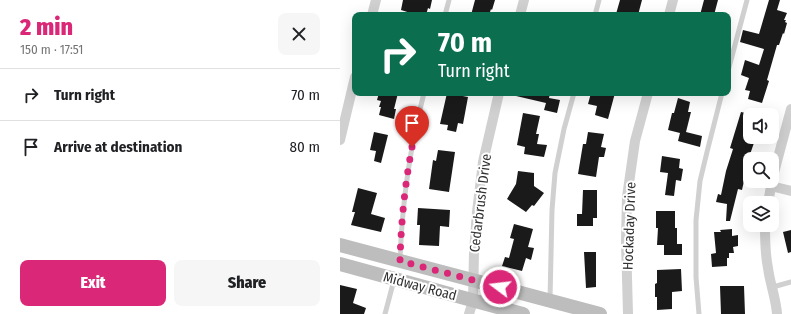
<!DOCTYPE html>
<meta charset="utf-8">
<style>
:root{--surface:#fff;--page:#f6f6f6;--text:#202124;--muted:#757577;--line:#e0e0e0;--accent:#db2777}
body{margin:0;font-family:"Fira Sans Condensed",sans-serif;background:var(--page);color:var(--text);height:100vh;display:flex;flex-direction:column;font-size:15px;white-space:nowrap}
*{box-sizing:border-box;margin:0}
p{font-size:13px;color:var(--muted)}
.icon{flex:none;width:22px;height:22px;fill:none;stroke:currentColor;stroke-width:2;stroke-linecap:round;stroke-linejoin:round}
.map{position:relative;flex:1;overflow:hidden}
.details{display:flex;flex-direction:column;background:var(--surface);width:340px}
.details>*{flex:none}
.banner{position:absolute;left:12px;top:12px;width:379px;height:84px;border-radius:8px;box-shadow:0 4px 16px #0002;background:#0b6e4f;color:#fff;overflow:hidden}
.buttons{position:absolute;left:403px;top:108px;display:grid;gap:8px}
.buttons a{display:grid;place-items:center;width:36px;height:36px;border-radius:8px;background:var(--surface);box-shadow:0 4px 16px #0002;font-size:20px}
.pin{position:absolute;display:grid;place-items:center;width:34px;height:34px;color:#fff;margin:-41px -17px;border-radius:50% 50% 50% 0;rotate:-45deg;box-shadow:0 0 4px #0007}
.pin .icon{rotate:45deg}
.me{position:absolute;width:44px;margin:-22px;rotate:285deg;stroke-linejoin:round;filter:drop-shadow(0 0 3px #0008)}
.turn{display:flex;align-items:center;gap:14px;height:84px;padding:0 20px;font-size:18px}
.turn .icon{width:52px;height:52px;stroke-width:2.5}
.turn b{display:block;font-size:28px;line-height:34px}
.round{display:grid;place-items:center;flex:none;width:42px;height:42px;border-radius:8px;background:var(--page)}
.head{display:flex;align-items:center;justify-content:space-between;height:68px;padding:0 20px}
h1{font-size:24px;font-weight:800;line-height:30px;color:var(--accent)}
.primary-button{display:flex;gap:8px;margin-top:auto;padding:8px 20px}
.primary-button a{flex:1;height:46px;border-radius:8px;background:var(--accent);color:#fff;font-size:16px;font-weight:800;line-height:46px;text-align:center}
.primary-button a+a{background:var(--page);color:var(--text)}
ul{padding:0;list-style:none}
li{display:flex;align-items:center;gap:12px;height:52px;padding:0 20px;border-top:1px solid var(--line)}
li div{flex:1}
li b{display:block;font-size:15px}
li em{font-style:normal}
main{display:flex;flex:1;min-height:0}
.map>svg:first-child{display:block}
</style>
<main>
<section class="details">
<div class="head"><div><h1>2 min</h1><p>150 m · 17:51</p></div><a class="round"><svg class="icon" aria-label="close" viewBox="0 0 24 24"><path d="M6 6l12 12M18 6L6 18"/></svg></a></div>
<ul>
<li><svg class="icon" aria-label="right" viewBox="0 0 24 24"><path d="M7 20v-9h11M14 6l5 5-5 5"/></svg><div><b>Turn right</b></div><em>70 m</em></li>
<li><svg class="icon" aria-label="arrive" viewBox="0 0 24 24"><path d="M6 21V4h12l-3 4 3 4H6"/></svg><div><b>Arrive at destination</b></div><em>80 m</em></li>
</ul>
<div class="primary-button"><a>Exit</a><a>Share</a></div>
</section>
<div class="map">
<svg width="451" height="314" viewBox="0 0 451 314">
<rect width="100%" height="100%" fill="#fff"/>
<path fill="#1a1a1a" d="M63,0H92L90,9L88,8L86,15H77L61,10Z
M135,0H155L152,10L151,9L149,15H131Z
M280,0H302L298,15H282L276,14Z
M364,0H378L374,15H360Z
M429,0H440L437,10L447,13L444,20H446L445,22L447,23L444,34L443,33L439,45H437L427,80L429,81L422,103L408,99L410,91L405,90L409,78L401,75L405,60L419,65L424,49L400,42L403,30L419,34Z
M39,93H58L54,109H56L54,119L39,115L41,107H39L41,101L37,100Z
M107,93L128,97L123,124L118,123L116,132L107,130L108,125L100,124Z
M176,93H210L209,98L220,100L217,113L204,110L206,103L176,96Z
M251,93H275L268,119L255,115L257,106L248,104Z
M338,98L350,102L348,112H351L346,132L362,136L360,147L338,141L340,133L328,130L332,113H334Z
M401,112L410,114V137H416L404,172H406L402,190L398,189L390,221H386L387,204L376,202L378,194L381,195L386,171L393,149L390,148Z
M183,113L200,116L196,134H199L197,144L207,145L204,157L184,154L185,147L177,145Z
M34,132L48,135L41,163L34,161L36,151L30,150Z
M248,132L264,134L261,147L266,148L264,157H259L256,177L238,174L243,144H246Z
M98,150L115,152L109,192L89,189L93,160L96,161Z
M322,156L340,159L339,168L343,169L341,181L336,180L334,196L325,195L328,173L320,172Z
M178,171L194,173V186L204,193L194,206L192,205L186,212L167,199L176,184Z
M18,188L37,193L31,214L45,218L41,232L11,225L15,212H12Z
M243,190H257V218H253V226H237V214H242Z
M78,208L110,210L109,227L100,226L99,246L79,245L80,225H77Z
M316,211H335V228H337V244H342V255H324V245H317L318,228H316Z
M174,224L193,229L188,247L194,248L191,260L186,258L182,271L162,266L165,257L169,258L174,239L170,238Z
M392,229V236L398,235V246L393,247L394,253H389V258H387V266L372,267L371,254L376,253L374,232H381L380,230Z
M451,230V252L448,253L443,232Z
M244,252H256V287L246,288Z
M341,269L342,291L332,292V309L317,310V297H315V284L317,283V270Z
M0,285L17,289L13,303L26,308L24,314H0Z
M380,286H404L405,314H381Z"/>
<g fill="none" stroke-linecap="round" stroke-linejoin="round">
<path stroke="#d0d0d0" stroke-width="5" d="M105,15L109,0
M255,15L259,0
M388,71L407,0
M60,260C62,204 70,147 84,93
M433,287L451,282
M210,300L212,210L215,173L224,129L234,93
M45,314L54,280
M359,314L356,277V220L360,181L367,152L382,93"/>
<path stroke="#d0d0d0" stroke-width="10" d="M32,15L36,0
M180,15L184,0
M329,15L333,0
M0,140L15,77
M432,180L451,109
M431,186L451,191
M428,203L432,181
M425,225C425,240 425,254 428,268C430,284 436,298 437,314
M129,314L133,301L134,252L137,212L143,162L159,93
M288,314L286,241L287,197L295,141L308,93"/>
<path stroke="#bdbdbd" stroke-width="14" d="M0,245L260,314
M0,264L183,314"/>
</g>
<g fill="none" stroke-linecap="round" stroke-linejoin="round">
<path stroke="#db2777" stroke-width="7" stroke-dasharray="0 12.6" d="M72,147C65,184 61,222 60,261L160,287"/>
</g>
<g text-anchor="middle" stroke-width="4" stroke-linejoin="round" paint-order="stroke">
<g font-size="14" fill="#333" stroke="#fff">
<text transform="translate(140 203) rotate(-83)" y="5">Cedarbrush Drive</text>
<text transform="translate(289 226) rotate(-88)" y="5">Hockaday Drive</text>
<text transform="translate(80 286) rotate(15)" y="5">Midway Road</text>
</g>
</g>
</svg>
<div class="buttons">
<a><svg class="icon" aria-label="sound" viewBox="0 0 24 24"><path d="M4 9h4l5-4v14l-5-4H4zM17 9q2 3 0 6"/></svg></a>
<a><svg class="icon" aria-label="search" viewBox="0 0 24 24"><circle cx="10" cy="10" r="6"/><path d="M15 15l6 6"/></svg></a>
<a><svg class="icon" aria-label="layers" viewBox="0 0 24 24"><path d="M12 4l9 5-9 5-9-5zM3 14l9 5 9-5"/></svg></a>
</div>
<div class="pin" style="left:72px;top:147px;background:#d93025"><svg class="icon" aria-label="arrive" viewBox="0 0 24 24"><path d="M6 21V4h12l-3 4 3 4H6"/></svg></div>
<svg class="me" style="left:160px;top:287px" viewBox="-20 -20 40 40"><circle r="17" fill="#db2777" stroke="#fff" stroke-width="3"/><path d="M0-11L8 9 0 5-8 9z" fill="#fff"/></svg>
<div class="banner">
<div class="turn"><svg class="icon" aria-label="right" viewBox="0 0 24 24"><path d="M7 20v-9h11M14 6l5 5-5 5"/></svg><div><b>70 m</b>Turn right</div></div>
</div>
</div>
</main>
